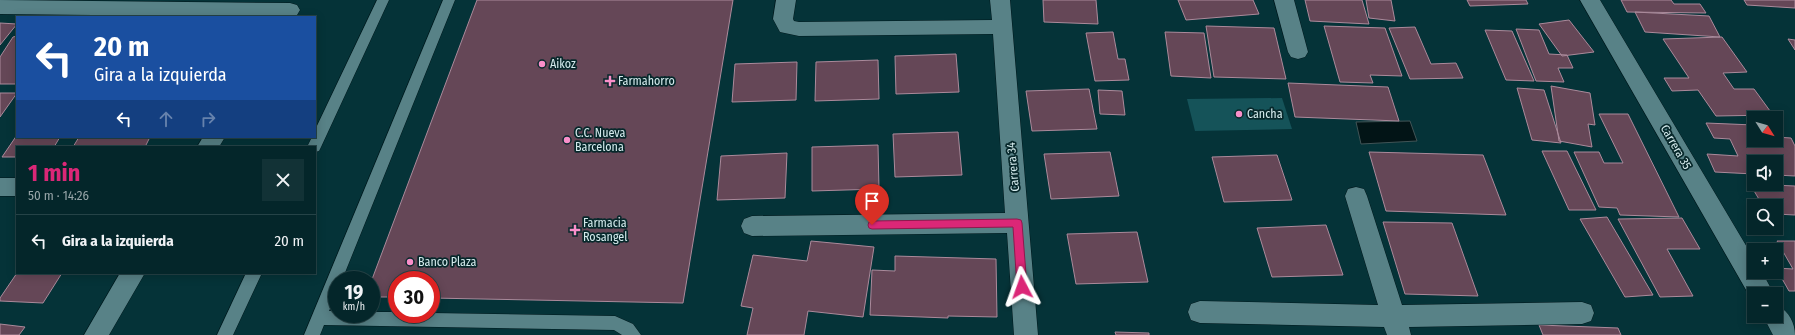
<!DOCTYPE html>
<html lang="es">
<meta charset="utf-8">
<style>
:root{--surface:#04262a;--page:#123236;--text:#f1f3f6;--muted:#97a5a8;--line:#254347;--accent:#db2777}
body{margin:0;font-family:"Fira Sans Condensed",sans-serif;background:var(--page);color:var(--text);height:100vh;display:flex;flex-direction:column;font-size:15px;white-space:nowrap}
*{box-sizing:border-box;margin:0}
p{font-size:13px;color:var(--muted)}
.icon{flex:none;width:22px;height:22px;fill:none;stroke:currentColor;stroke-width:2;stroke-linecap:round;stroke-linejoin:round}
.map{position:relative;flex:1;overflow:hidden}
.details{position:absolute;left:16px;top:146px;width:300px;height:128px;display:flex;flex-direction:column;background:var(--surface);border-radius:0px;box-shadow:0 2px 10px #0003,0 0 0 1px var(--line)}
.details>*{flex:none}
.guide{position:absolute;left:16px;top:16px;width:300px;height:122px;border-radius:0px;box-shadow:0 2px 10px #0003,0 0 0 1px var(--line);background:#1a4fa0;color:#fff;overflow:hidden}
.needle{width:26px;rotate:127deg}
.buttons{position:absolute;left:1747px;top:111px;display:grid;gap:8px}
.buttons a{display:grid;place-items:center;width:36px;height:36px;border-radius:0px;background:var(--surface);box-shadow:0 2px 10px #0003,0 0 0 1px var(--line);font-size:20px}
.speed{position:absolute;left:328px;top:271px;display:flex;gap:8px;font-size:20px;font-weight:700;text-align:center}
.speed>*{display:grid;place-content:center;width:52px;height:52px;border-radius:50%;background:var(--surface);box-shadow:0 2px 10px #0003,0 0 0 1px var(--line);line-height:1}
.speed small{font-size:10px;font-weight:400}
.speed .limit{border:6px solid #d22;background:#fff;color:#111}
.pin{position:absolute;display:grid;place-items:center;width:34px;height:34px;color:#fff;margin:-41px -17px;border-radius:50% 50% 50% 0;rotate:-45deg;box-shadow:0 0 4px #0007}
.pin .icon{rotate:45deg}
.me{position:absolute;width:44px;margin:-22px;rotate:356deg;stroke-linejoin:round;filter:drop-shadow(0 0 3px #0008)}
.turn{display:flex;align-items:center;gap:14px;height:84px;padding:0 12px;font-size:18px}
.turn .icon{width:52px;height:52px;stroke-width:2.5}
.turn b{display:block;font-size:28px;line-height:34px}
.lanes{display:flex;align-items:center;height:38px;padding:0 12px;background:#0003;justify-content:center;gap:20px;direction:ltr}
.lanes .off{opacity:.35}
.round{display:grid;place-items:center;flex:none;width:42px;height:42px;border-radius:0px;background:var(--page)}
.overview{display:flex;align-items:center;justify-content:space-between;height:68px;padding:0 12px}
h1{font-size:24px;font-weight:700;line-height:30px;color:var(--accent)}
ul{padding:0;list-style:none}
li{display:flex;align-items:center;gap:12px;height:52px;padding:0 12px;border-top:1px solid var(--line)}
li div{flex:1}
li b{display:block;font-size:15px}
li em{font-style:normal}
.map>svg:first-child{display:block}
</style>
<div class="map">
<svg width="1795" height="335" viewBox="0 0 1795 335">
<rect width="100%" height="100%" fill="#053338"/>
<path fill="#155359" d="M1282,98L1292,129L1195,131L1187,99Z"/>
<path fill="#021416" stroke="#415456" d="M1410,121L1417,141L1361,144L1356,122Z"/>
<path fill="#654757" stroke="#ab8a9b" d="M477,0H733L683,303L431,298V280H397V297H371V282Z
M1043,0H1096L1098,24L1044,22Z
M1178,0H1253L1259,14L1186,20Z
M1305,0H1362L1369,24L1310,21Z
M1366,0H1391L1395,21L1369,18Z
M1467,0H1526L1528,4L1470,6Z
M1621,0H1671L1674,4H1700L1706,13L1627,12Z
M1744,0H1795V8L1747,5Z
M1635,12L1709,16L1720,37L1645,32Z
M1569,20L1594,52L1562,56L1539,24Z
M0,23L17,24L0,45Z
M1206,26L1274,28L1286,79L1214,77Z
M1324,26L1385,28L1402,76L1370,75L1373,83L1340,82Z
M1415,27L1431,64L1456,63L1463,78L1410,79L1389,28Z
M1516,29L1539,30L1549,54L1567,55L1573,68H1558L1564,82L1536,81Z
M1485,30L1512,31L1534,81L1506,80Z
M1113,32L1118,59H1125L1129,80L1095,81L1086,33Z
M1165,32L1204,33L1211,78L1171,76Z
M17,36V84H0V57L13,37Z
M1722,37L1747,72L1723,73L1734,89H1754L1773,115L1716,116L1698,90L1672,91L1664,78H1689L1663,39Z
M1788,39L1795,40V50Z
M956,54L959,92L896,94L895,56Z
M878,60L879,99L815,101L816,62Z
M797,62L796,100L732,102L735,64Z
M1288,83L1388,87L1399,121L1295,117Z
M1551,86L1590,93L1595,125L1588,124L1592,147L1559,141Z
M1517,88L1544,90L1561,143L1532,140Z
M1089,89L1097,129L1032,131L1026,91Z
M1098,90L1122,91L1125,115L1100,114Z
M0,93H17L0,117Z
M1599,114H1628L1679,217L1620,215L1617,208L1599,207L1574,152H1599L1604,163H1623Z
M1706,123L1754,125V140H1776V137L1791,138L1795,146V176L1776,175V162H1754V174L1715,172L1707,154L1738,156L1730,139L1714,138Z
M958,132L962,175L895,177L893,134Z
M17,135V137H60L54,147H17V157H2Z
M79,137H150L145,147H73Z
M878,145L879,189L812,191V147Z
M1542,151H1567L1596,210H1569Z
M1110,152L1119,196L1051,199L1044,154Z
M1369,152L1483,155L1506,215L1386,211Z
M787,153L785,198L717,200L721,156Z
M1277,155L1292,200L1224,202L1212,157Z
M1750,184L1795,186V215L1776,214V206H1763Z
M1607,217L1653,295L1625,297L1580,219Z
M1682,218L1700,249H1667L1693,296L1660,297L1618,219Z
M1383,222L1452,223L1478,296L1405,294Z
M1326,225L1343,275L1272,277L1257,228Z
M1137,232L1148,282L1076,284L1067,234Z
M811,241L874,247L863,317L808,311L804,335H747L753,308L741,306L753,255L807,261Z
M1777,241H1795V291H1789L1776,268L1793,269Z
M895,256L996,259L997,317L948,316V318L870,315L872,270L895,271Z
M17,273H62L43,303L0,301V298Z
M0,324L25,327L19,335H0Z
M1539,325L1618,328L1621,335H1543Z
M1115,332L1149,333V335H1116Z"/>
<g fill="none" stroke-linecap="round" stroke-linejoin="round">
<defs>
<path id="service" d="M377,0H389L321,147L319,151L315,152V147H307L312,137H315V130Z
M443,0H455L342,280H337V293L329,311H337V314H371V312H397V314L431,313L615,316L633,324L641,335H622L614,330L324,325L320,335H304Z
M246,273H262L233,335H217Z"/>
<path id="minor" d="M0,0L290,3L297,5L300,10L297,15L290,17L0,14Z
M776,0H796L793,19L794,21L799,22L992,20L990,0H1010L1038,335H1014L1007,233L752,236L744,233L741,226L744,219L752,216L1005,213L993,34L799,36L780,32L773,19Z
M1274,0H1294L1308,52L1305,57L1298,59L1291,57L1288,52Z
M1580,0H1600L1754,259V272H1762L1774,294H1754L1753,302Z
M203,137H225L219,147H197Z
M0,178H17V196H0Z
M1356,187L1364,189L1367,196L1402,305L1582,302L1591,305L1594,313L1591,321L1582,324L1409,327L1411,335H1387L1384,327L1200,323L1191,320L1188,312L1191,304L1200,301L1378,305L1345,196L1348,189Z
M120,273H145L109,335H84Z
M1776,305C1788,310 1795,322 1795,335H1773L1763,316H1776Z"/>
</defs>
<use href="#service" stroke="#00191d" stroke-width="1"/>
<use href="#minor" stroke="#00191d" stroke-width="1"/>
<use href="#service" fill="#588287" fill-rule="evenodd"/>
<use href="#minor" fill="#588287" fill-rule="evenodd"/>
</g>
<path fill="#db2777" stroke="#8e194d" d="M1017,219L1021,220L1022,223L1027,287L1026,290L1022,291L1019,290L1017,287L1013,227L872,229L869,228L868,225L869,222L872,221Z"/>
<g fill="#f98fca" stroke="#07282b" stroke-width="1.5">
<circle cx="542" cy="64" r="4"/>
<path d="M608 75h4v4h4v4h-4v4h-4v-4h-4v-4h4z"/>
<circle cx="1239" cy="114" r="4"/>
<circle cx="567" cy="140" r="4"/>
<path d="M573 224h4v4h4v4h-4v4h-4v-4h-4v-4h4z"/>
<circle cx="410" cy="262" r="4"/>
</g>
<g text-anchor="middle" stroke-width="3.5" stroke-linejoin="round" paint-order="stroke">
<g font-size="12" fill="#d5ebed" stroke="#07282b" text-anchor="start">
<text x="550" y="68">Aikoz</text>
<text x="618" y="85">Farmahorro</text>
<text x="1247" y="118">Cancha</text>
<text x="575" y="137">C.C. Nueva<tspan x="575" dy="14">Barcelona</tspan></text>
<text x="583" y="227">Farmacia<tspan x="583" dy="14">Rosangel</tspan></text>
<text x="418" y="266">Banco Plaza</text>
</g>
<g font-size="12" fill="#d5ebed" stroke="#07282b">
<text transform="translate(1676 147) rotate(60)" y="4">Carrera 35</text>
<text transform="translate(1013 167) rotate(-95)" y="4">Carrera 34</text>
</g>
</g>
</svg>
<div class="buttons">
<a><svg class="needle" viewBox="-14 -14 28 28"><path d="M0-13l5 13h-10z" fill="#e53935"/><path d="M0 13l5-13h-10z" fill="#97a5a8"/></svg></a>
<a><svg class="icon" aria-label="sound" viewBox="0 0 24 24"><path d="M4 9h4l5-4v14l-5-4H4zM17 9q2 3 0 6"/></svg></a>
<a><svg class="icon" aria-label="search" viewBox="0 0 24 24"><circle cx="10" cy="10" r="6"/><path d="M15 15l6 6"/></svg></a>
<a>+</a>
<a>−</a>
</div>
<div class="speed"><div>19<small>km/h</small></div><div class="limit">30</div></div>
<div class="pin" style="left:872px;top:225px;background:#d93025"><svg class="icon" aria-label="arrive" viewBox="0 0 24 24"><path d="M6 21V4h12l-3 4 3 4H6"/></svg></div>
<svg class="me" style="left:1022px;top:287px" viewBox="-20 -20 40 40"><path d="M0-17L14 15 0 8-14 15z" fill="#db2777" stroke="#fff" stroke-width="4"/></svg>
<div class="guide">
<div class="turn"><svg class="icon" aria-label="left" viewBox="0 0 24 24"><path d="M17 20v-9H6M10 6l-5 5 5 5"/></svg><div><b>20 m</b>Gira a la izquierda</div></div>
<div class="lanes"><svg class="icon" aria-label="left" viewBox="0 0 24 24"><path d="M17 20v-9H6M10 6l-5 5 5 5"/></svg><svg class="icon off" aria-label="ahead" viewBox="0 0 24 24"><path d="M12 20V5M6 11l6-6 6 6"/></svg><svg class="icon off" aria-label="right" viewBox="0 0 24 24"><path d="M7 20v-9h11M14 6l5 5-5 5"/></svg></div>
</div>
<section class="details">
<div class="overview"><div><h1>1 min</h1><p>50 m · 14:26</p></div><a class="round"><svg class="icon" aria-label="close" viewBox="0 0 24 24"><path d="M6 6l12 12M18 6L6 18"/></svg></a></div>
<ul>
<li><svg class="icon" aria-label="left" viewBox="0 0 24 24"><path d="M17 20v-9H6M10 6l-5 5 5 5"/></svg><div><b>Gira a la izquierda</b></div><em>20 m</em></li>
</ul>
</section>
</div>
